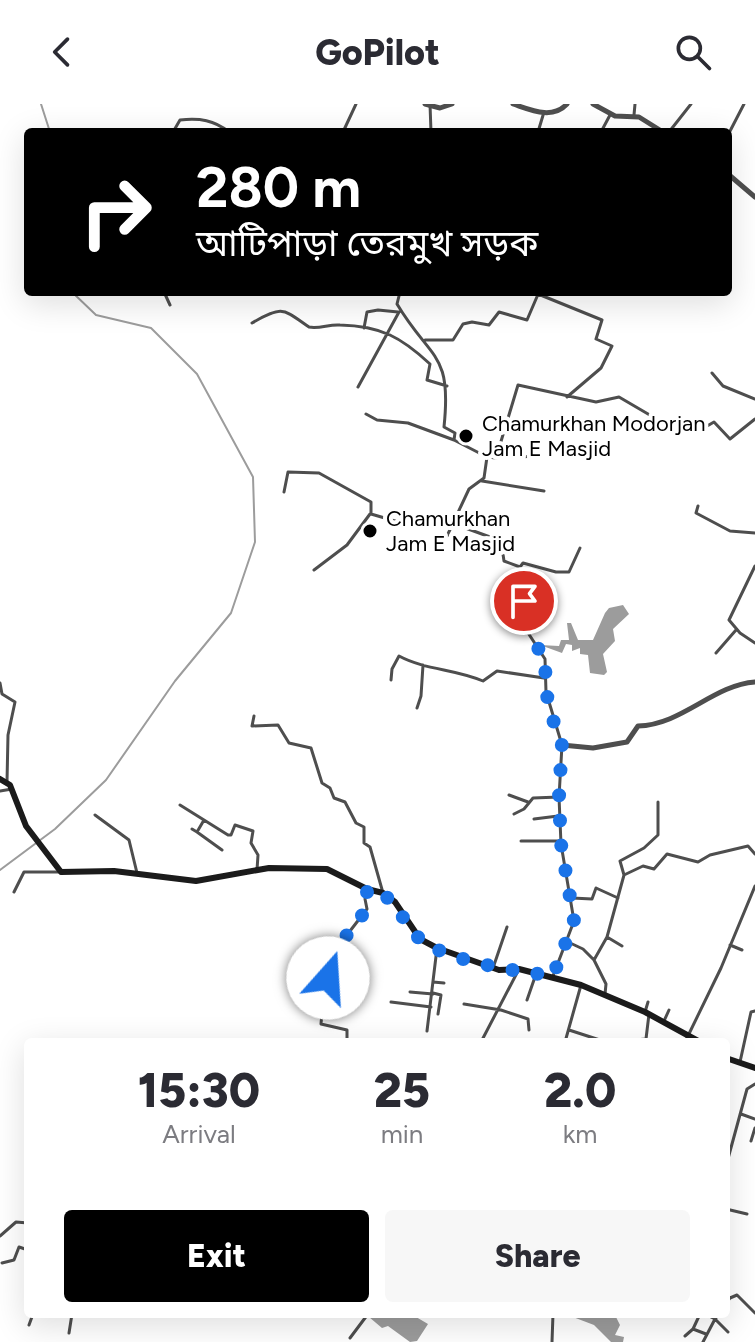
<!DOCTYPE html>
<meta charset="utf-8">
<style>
:root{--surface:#fff;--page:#f7f7f7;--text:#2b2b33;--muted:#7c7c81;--accent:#000}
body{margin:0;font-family:Figtree,"Noto Sans Bengali",sans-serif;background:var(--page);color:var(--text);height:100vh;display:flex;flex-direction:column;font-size:30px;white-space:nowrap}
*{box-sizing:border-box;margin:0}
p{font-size:26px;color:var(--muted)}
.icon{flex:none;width:44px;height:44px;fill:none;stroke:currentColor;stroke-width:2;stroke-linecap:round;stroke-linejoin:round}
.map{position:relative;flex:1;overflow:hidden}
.sheet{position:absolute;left:24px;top:934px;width:706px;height:280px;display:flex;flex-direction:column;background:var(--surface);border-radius:8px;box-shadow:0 8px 32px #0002}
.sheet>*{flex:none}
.guide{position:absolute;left:24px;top:24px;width:708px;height:168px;border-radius:8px;box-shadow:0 8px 32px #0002;background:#000;color:#fff;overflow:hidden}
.pin{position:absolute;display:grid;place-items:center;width:68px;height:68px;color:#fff;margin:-34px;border:4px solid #fff;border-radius:50%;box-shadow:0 2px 8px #0007}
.me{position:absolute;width:88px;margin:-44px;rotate:19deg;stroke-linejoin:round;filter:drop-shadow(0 0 6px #0008)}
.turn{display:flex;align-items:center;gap:28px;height:168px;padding:0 40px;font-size:36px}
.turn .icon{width:104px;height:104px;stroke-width:2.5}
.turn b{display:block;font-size:56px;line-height:68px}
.eta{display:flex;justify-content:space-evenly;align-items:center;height:136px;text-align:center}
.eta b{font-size:48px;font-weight:800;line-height:56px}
.primary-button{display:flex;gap:16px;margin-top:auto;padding:16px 40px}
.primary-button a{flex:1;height:92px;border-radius:8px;background:var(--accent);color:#fff;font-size:32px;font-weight:800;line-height:92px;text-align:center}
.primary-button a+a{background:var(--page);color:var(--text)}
header{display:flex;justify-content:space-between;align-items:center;height:104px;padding:0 40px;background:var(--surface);font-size:36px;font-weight:800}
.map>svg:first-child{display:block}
</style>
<header><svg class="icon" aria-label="back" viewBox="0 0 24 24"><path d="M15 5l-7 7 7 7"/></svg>GoPilot<svg class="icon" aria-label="search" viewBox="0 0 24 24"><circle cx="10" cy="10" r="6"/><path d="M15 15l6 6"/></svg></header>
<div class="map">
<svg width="755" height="1238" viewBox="0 0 755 1238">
<rect width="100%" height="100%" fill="#fff"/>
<path fill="#9c9c9c" d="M623,501L629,510L613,525L615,537L603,550L607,568L604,571L590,569L588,551L580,550V544L572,547V541L566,540L562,549L540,541L559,542L561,536H569L567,519H571L578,536H593L605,509L609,504Z
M370,1210H411L428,1220L417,1237L410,1238L388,1222L382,1224L369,1213Z
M565,1210L615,1211L620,1221L615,1231L624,1233L623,1238H611L594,1221Z"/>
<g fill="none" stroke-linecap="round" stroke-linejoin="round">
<path stroke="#9c9c9c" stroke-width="2" d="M41,0L50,28
M0,766L55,725L106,676L175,577L231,509L255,438L253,373L197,270L151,224L96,211L72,188"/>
<path stroke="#4e4e4e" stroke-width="3" d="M430,0L431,28
M634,11L635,0
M173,28L180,16C200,14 214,16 229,28
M343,28L356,0
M538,28L544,8
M601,28L610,11
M669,28L691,0
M728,31L744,0
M164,188L170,201
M400,188L397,200C431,257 452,247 444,323L455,329L454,336L487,353
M538,190L602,216L596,235L612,242L601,264L567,293
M252,219C283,201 283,205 309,223C320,225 329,220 340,221C381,222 401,233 430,260L427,276L447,282
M364,224L367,208L378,206L398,208
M425,236H453L463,220L472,218L489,221L499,208L527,216L539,188
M712,269L723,282L755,295
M358,283L399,208
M366,310L377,316L408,319L454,336
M496,354L538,352
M482,377L544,387
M284,388L288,368L319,369L371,398V410L395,417L438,414L501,437L504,457L520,463L514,493L524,496L521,518L545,555L546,588L562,641L559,693L561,740L574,817L553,872
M698,402L696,409L730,427L755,429
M447,432L469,385L484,374L487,353L496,354L518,281L596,298L619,293L660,317L702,325L714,318L730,335L755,315
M755,462L729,516L740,529L755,539
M520,463L523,459L556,468H569L580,444
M314,466L347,441L370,410
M716,549L736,526
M391,576L392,565L399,552C425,566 456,565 483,577L497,567L544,574
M0,579L2,590L15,598L8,631L7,678
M417,604L421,592L423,561
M254,612L252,622L278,621L289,639L311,644L322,679L330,684L334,694L345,698L356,719L364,723V739L370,743L383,789
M0,687L12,685
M509,691L528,698
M180,701L228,731H231L235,721L253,727L251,739L258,751L257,766
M514,710L524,705L533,694L559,693
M95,711L129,736L137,769
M534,715L558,712
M192,725L197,728L204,716
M197,728L222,746
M521,737H561
M624,771L620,757L644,744L658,731V698
M14,788L24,768H58
M572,794L592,795L596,784L618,794
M607,833L622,842
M568,838L583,845L594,856
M730,841L742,846
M493,864L507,823
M433,878L444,879
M410,888L433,890
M433,889L441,891L438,910
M605,890L606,880L594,856L607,833L624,771L643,762L654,765L667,750L698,758L710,751L748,742L755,750
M527,896L536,870
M391,898L431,903
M464,900L501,906L528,915L529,926
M645,908L648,898
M664,917L669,906
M569,926L606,938
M427,927L437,844
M347,938V926L321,920L323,897L332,880L328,874L337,856L333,849L367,805L365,795L367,785
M481,938L519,865
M565,938L581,881
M612,938L646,935L649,910
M685,938L721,864L755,782
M740,958L751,908L755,907
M741,1010L755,1015
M751,1037L755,1024
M726,1062L747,985L755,980
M726,1105L747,1110
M0,1132L16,1118L28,1119
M2,1159L14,1156L19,1143L25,1145L28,1138
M726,1190L730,1194L726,1199
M730,1194L737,1191L755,1209
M700,1210L693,1225L706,1230
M719,1210L715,1215L728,1228
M29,1221L33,1210
M69,1229L72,1210
M685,1232L693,1225
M350,1234L368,1210
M552,1238L553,1210
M703,1238L715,1215L705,1210"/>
<path stroke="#4e4e4e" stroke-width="5" d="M425,0L440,4L452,0
M513,0C531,6 552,16 567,0
M593,0L615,12L639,13L663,28
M728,70L755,93
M562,641L593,644L627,638L638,622C682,621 713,581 755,578"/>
<path stroke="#1b1b1b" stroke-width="6" d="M0,675L10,681L26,722L61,768L114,767L196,777L269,764L327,765L367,785L383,789L395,798L420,835L437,844L499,866L519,865L581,881L645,908L700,938
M726,954L755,964"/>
</g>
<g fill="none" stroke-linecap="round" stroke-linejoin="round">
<path stroke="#1a73e8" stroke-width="14" stroke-dasharray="0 25.2" d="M328,874L337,856L333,849L367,805V785C403,794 397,815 420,835C448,858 517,867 553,872L574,817L561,740L559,693L562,638L555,623L546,588L545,555L521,518L524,497"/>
</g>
<g fill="#000" stroke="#fff" stroke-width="3">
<circle cx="466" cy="332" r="8"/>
<circle cx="370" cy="427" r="8"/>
</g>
<g text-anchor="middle" stroke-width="8" stroke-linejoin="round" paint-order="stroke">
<g font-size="22" fill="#000" stroke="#fff" text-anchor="start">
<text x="482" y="327">Chamurkhan Modorjan<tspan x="482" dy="25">Jam E Masjid</tspan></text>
<text x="386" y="422">Chamurkhan<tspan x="386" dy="25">Jam E Masjid</tspan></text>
</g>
</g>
</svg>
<div class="pin" style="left:524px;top:497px;background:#d93025"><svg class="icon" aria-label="arrive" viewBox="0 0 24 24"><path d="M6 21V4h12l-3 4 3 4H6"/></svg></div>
<svg class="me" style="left:328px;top:874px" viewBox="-20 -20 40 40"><circle r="19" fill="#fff"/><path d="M0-13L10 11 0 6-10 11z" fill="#1a73e8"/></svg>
<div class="guide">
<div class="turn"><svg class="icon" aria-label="right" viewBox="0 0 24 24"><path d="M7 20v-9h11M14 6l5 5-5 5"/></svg><div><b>280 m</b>আটিপাড়া তেরমুখ সড়ক</div></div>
</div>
<section class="sheet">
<div class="eta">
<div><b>15:30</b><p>Arrival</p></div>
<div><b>25</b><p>min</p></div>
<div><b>2.0</b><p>km</p></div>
</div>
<div class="primary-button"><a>Exit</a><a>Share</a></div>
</section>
</div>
